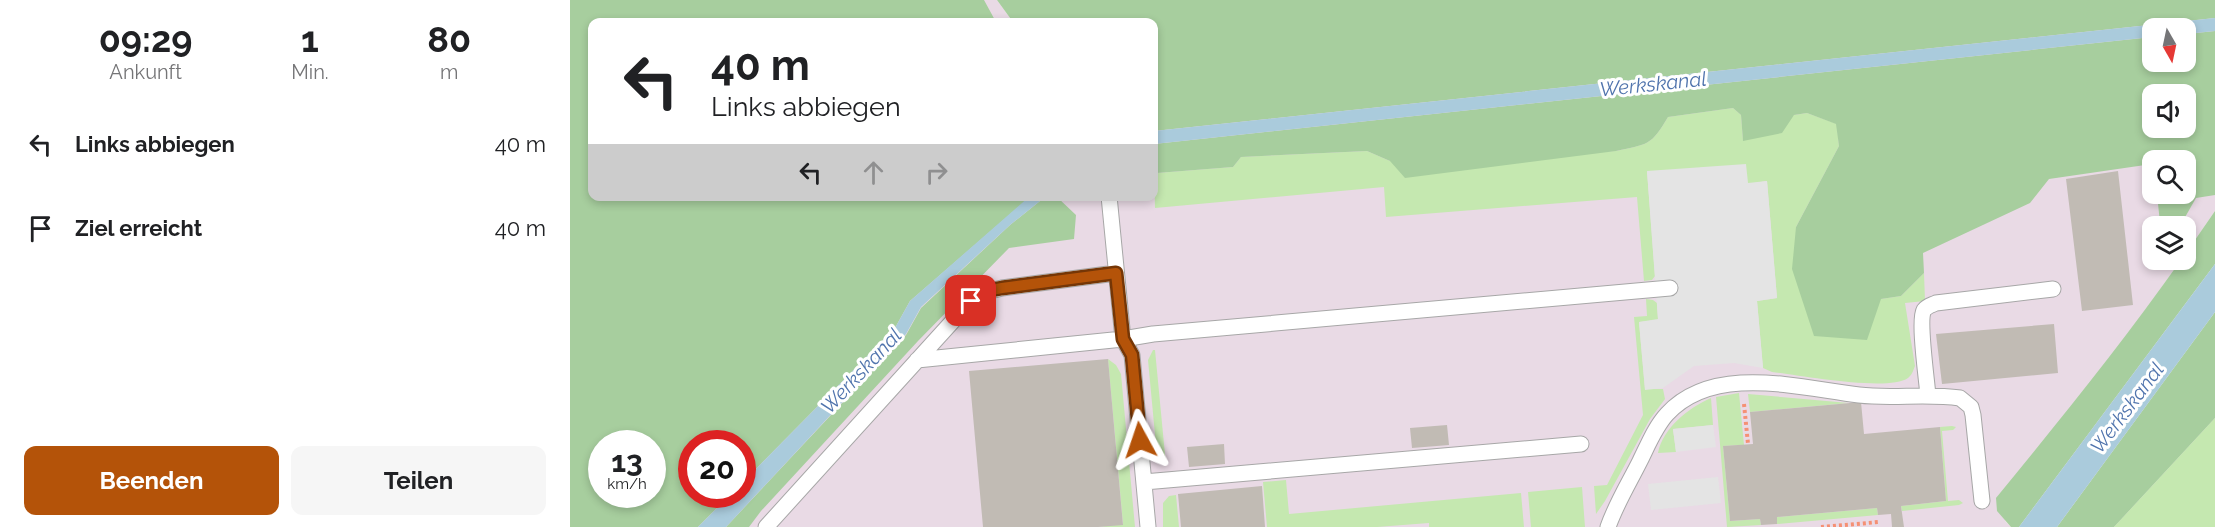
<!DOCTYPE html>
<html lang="de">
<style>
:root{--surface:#fff;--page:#f6f6f6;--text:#202124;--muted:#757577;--accent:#b45309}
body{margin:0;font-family:Raleway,sans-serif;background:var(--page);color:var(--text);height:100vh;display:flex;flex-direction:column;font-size:22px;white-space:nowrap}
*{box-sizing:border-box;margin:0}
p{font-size:20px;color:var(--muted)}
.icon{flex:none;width:33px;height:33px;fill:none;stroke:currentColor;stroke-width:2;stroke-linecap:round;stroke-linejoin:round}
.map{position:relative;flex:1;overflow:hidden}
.sheet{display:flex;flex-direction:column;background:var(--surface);width:570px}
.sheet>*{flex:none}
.guide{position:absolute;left:18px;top:18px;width:570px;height:183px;border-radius:12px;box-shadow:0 3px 9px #0003;background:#fff;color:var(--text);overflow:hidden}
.needle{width:39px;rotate:171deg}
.buttons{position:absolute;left:1572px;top:18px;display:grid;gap:12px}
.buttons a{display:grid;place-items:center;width:54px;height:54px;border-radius:12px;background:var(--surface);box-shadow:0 3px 9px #0003;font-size:30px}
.speed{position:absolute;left:18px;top:430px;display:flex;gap:12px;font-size:30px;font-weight:700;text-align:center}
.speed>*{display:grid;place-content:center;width:78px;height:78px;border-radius:50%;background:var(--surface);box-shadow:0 3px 9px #0003;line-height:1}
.speed small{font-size:15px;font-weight:400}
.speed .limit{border:9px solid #d22;background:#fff;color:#111}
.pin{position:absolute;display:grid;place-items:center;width:51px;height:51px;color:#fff;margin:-26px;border-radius:12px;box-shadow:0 3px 9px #0006}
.me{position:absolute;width:66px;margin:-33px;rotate:355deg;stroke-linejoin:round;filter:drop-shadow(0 0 4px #0008)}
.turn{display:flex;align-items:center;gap:21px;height:126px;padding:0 24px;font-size:27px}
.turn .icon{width:78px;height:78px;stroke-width:2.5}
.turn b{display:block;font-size:42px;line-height:51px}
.lanes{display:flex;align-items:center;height:57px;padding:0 24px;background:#0003;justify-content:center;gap:30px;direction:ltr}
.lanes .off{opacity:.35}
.eta{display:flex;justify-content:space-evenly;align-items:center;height:102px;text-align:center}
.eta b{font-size:36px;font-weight:700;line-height:42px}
.button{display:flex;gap:12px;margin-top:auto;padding:12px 24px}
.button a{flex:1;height:69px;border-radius:12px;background:var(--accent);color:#fff;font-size:24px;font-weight:700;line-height:69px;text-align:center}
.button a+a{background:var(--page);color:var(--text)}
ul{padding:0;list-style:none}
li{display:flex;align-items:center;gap:18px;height:84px;padding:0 24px}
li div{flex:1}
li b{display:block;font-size:22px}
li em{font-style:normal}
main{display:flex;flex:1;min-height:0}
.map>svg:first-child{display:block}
</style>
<main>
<section class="sheet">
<div class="eta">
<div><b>09:29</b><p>Ankunft</p></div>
<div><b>1</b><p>Min.</p></div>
<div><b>80</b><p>m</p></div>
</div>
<ul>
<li><svg class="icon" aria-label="left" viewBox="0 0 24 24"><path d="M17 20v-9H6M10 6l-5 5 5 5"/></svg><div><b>Links abbiegen</b></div><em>40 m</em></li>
<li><svg class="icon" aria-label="arrive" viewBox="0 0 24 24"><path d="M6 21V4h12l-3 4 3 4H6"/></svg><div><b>Ziel erreicht</b></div><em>40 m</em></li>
</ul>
<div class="button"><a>Beenden</a><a>Teilen</a></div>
</section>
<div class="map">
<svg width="1645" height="527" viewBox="0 0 1645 527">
<rect width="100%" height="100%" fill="#f0eee7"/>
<path fill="#e9dae5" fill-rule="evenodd" d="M0,0H427L443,22H22V196H584V106L1645,0V211L1616,253V226H1582V260H1611L1565,325L1497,412L1435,521L1441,527H0ZM1582,28H1616V62H1582ZM1582,94H1616V128H1582ZM1582,160H1616V194H1582ZM32,444H82V495H32ZM122,444H172V495H122Z"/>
<path fill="#c5e8b0" d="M1163,108L1171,115L1173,140L1224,115L1237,113L1267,124L1269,146L1226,227L1311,299L1331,296L1354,273L1355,301L1335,303L1345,366C1343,371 1342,375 1338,378C1318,392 1228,375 1202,372L1193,368L1187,301L1207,298L1197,181L1178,184L1077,171L1085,276L1082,280L1074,281L1067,197L816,217L814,187L585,208L584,170L587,173L663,167L671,157L797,151L820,161L1046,151C1078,144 1081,146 1098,117Z
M1076,299L1083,300L1087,303L1088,320L1069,322L1075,389H1093L1095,399L1080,419L1035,501L1026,514L1024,486L1037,485L1073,415L1064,317L1077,316Z
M583,350H585L596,465L590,462L587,456L578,360Z
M538,359L546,365L551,374L565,527H528L553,524Z
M1169,393L1174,445L1153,446L1160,521L1190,519L1191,525L1157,527L1146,397Z
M1178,394L1279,403L1180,412Z
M1141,398L1143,425L1103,429L1106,452L1088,453C1093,428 1118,408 1141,398Z
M1645,418V527H1544Z
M1382,426L1386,427L1383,430L1372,431L1378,501L1389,500L1393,503L1389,505L1332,511L1331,506L1376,501L1370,427Z
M716,480L719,514L951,493L954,527H859V523L807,527H697L693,482Z
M1012,487L1015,527H961L958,492Z
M606,495L609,527H593V503L599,496Z
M1307,508L1308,515L1207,524V517Z"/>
<path fill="#a7ce9e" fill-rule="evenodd" d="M0,0H414L426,22H22V196L460,197L340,301L325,328L173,482L172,444H122V495H160L128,527H0ZM32,444H82V495H32Z
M427,0H1645V18L584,131V22H443Z
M1645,31V195L1626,198L1614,219L1590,223L1587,194H1616V160H1582V164L1479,179L1460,203L1353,253L1354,273L1331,296L1311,299L1297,340L1244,336L1222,269L1226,227L1269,146L1266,124L1237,113L1224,115L1212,133L1173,141L1171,115L1163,108L1098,117C1081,146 1078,144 1046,151L835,178L820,161L797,151L671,157L663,167L587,173L584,170V144L1582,37V62H1616V34ZM1582,94H1616V128H1582Z
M475,197H487L506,215L504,239L439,248L348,341L191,511L179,527H156L336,335L351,308L440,225Z
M1645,211V264L1449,527H1441L1427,511L1426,498C1490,420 1553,342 1611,260H1616V253Z
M1645,312V418L1544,527H1487Z"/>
<path fill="#e4e4e4" d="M1176,164L1178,183L1197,181L1207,298L1187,301L1193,368L1164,363L1124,366L1093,388L1075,390L1069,322L1088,319L1077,171Z
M1143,425L1146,447L1106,452L1103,429Z
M1148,477L1151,503L1081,510L1078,484Z"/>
<path fill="#aacbdc" d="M1645,18V31L1616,34V28H1582V37L584,144V131Z
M460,196L475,197L440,225L351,307L336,334L156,527H128L160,495H172L173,482L325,328L340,301Z
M1645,264V312L1487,527H1449Z"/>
<path fill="#c1bbb4" d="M1548,171L1563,305L1512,311L1496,179Z
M1484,324L1488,373L1372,384L1366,334Z
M538,359L553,525L528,527H413L399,371Z
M1291,402L1294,434L1370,427L1376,501L1331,506L1334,527H1322L1321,514L1308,515L1307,508L1207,517V524L1191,525L1190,519L1160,521L1153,446L1183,444L1180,412Z
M877,425L879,445L842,448L840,428Z
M654,444L655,464L619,467L617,447Z
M692,486L695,527H611L608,494Z"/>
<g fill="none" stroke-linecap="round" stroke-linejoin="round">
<defs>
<path id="service" d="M539,196L553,339L583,334L1100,288
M347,360L553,339L562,355L578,527
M1358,396C1357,381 1348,320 1354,310C1357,306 1362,305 1366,303L1483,289
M574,482L1011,444
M196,527L401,301L416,292L432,288L546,273
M1038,527C1046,504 1059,483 1070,461C1078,445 1085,427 1097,414C1144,363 1229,388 1289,395C1322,399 1356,393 1390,398L1401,407L1403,415L1412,501"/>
</defs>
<use href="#service" stroke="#a7a7a7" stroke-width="17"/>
<path stroke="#f59074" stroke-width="4" stroke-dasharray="3 3" stroke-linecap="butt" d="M1174,404L1178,444
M1251,527L1309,522"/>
<use href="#service" stroke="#fff" stroke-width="15"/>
</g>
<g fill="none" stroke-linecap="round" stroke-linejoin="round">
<defs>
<path id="route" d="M401,301L416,291L432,288L546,273L553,339L562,355L570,440"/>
</defs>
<use href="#route" stroke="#753606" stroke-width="15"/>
<use href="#route" stroke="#b45309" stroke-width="10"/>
</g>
<g text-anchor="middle" stroke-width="6" stroke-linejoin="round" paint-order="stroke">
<g font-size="20" font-style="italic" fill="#5074ad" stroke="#fff">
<text transform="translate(1083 84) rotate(-6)" y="7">Werkskanal</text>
<text transform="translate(291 371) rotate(-47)" y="7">Werkskanal</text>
<text transform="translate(1557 408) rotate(-53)" y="7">Werkskanal</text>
</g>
</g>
</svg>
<div class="buttons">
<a><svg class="needle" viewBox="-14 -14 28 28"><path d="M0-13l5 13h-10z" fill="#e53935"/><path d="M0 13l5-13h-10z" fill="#757577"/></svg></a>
<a><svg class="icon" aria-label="sound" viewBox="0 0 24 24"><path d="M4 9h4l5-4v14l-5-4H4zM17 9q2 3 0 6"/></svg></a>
<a><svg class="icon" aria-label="search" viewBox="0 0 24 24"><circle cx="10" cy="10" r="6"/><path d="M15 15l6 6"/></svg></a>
<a><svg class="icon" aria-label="layers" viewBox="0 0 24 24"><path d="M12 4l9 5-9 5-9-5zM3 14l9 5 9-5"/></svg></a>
</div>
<div class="speed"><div>13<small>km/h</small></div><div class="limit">20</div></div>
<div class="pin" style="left:401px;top:301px;background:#d93025"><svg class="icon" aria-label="arrive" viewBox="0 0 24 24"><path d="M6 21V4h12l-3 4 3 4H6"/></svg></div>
<svg class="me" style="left:570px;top:440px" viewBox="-20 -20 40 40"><path d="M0-17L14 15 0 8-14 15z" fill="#b45309" stroke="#fff" stroke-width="4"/></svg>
<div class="guide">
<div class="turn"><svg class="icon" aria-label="left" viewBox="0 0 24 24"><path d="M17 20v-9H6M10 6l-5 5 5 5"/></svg><div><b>40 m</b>Links abbiegen</div></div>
<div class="lanes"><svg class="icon" aria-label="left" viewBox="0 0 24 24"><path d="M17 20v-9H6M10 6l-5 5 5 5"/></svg><svg class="icon off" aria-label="ahead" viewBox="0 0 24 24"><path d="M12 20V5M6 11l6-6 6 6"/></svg><svg class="icon off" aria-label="right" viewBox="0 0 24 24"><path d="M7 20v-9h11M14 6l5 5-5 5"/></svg></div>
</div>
</div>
</main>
